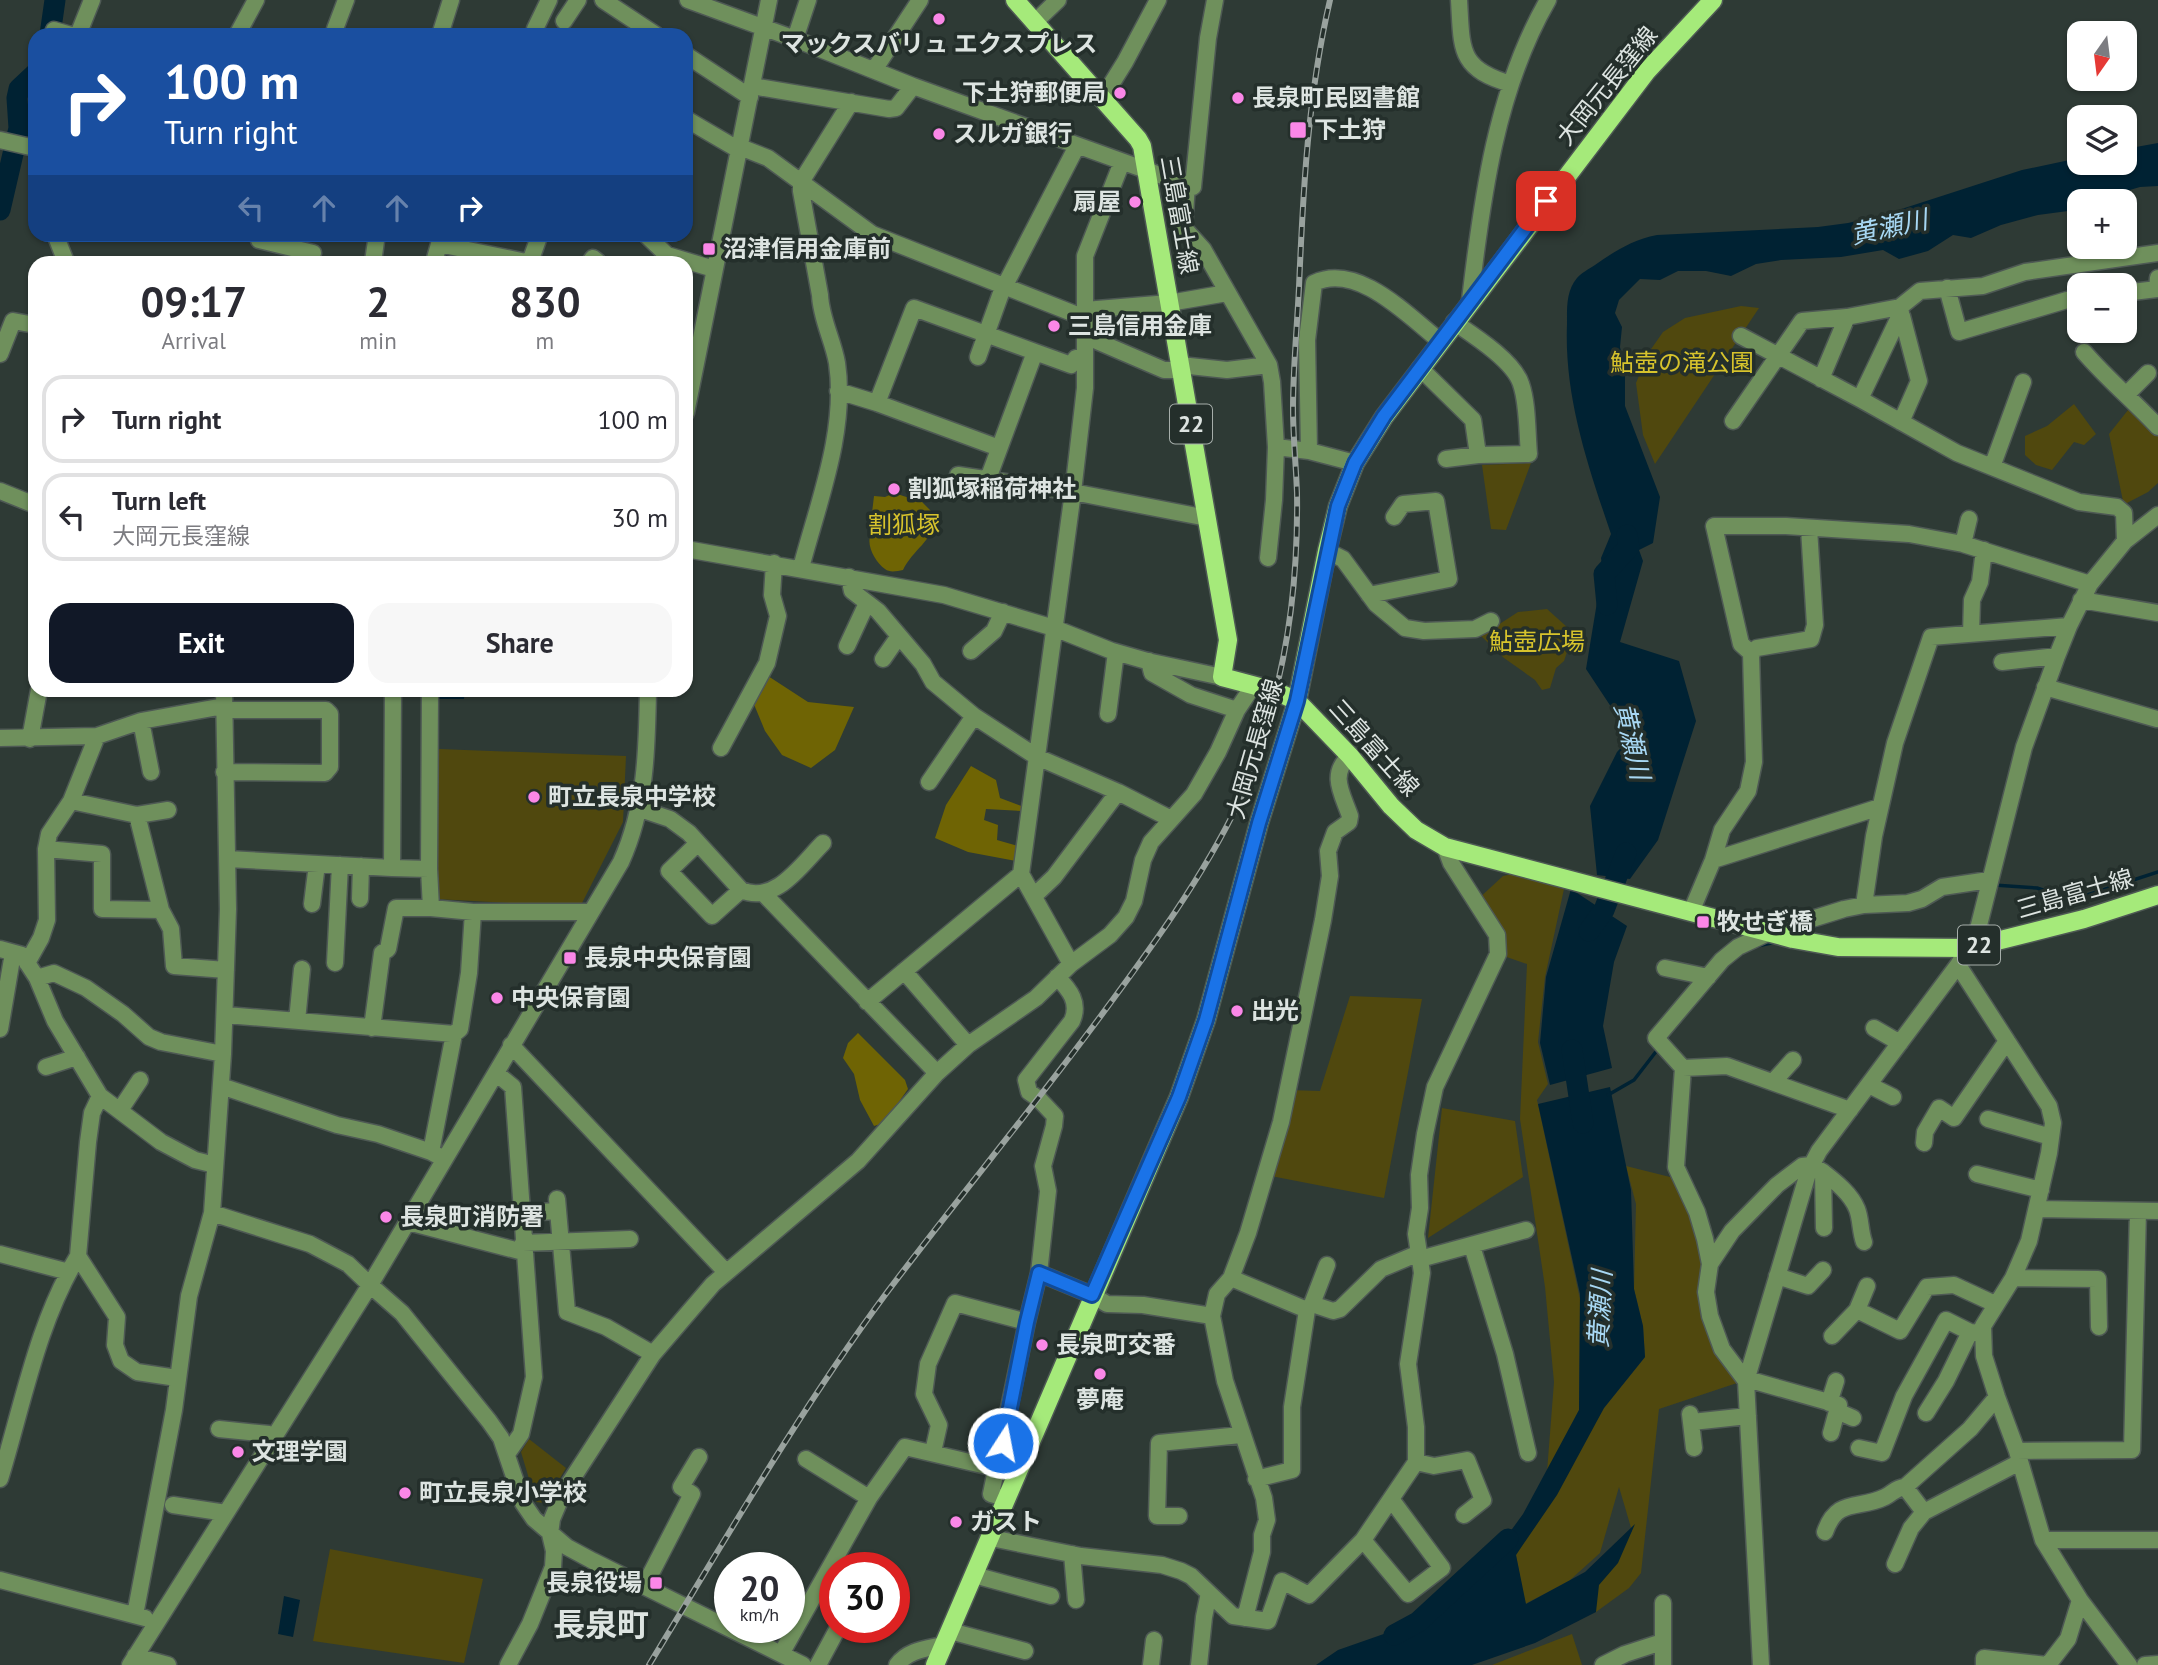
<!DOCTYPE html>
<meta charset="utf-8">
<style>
:root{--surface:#fff;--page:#f7f7f7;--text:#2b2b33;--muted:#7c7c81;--line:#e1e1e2;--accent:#111827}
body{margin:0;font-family:"PT Sans","Noto Sans JP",sans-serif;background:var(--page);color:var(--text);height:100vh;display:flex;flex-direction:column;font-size:26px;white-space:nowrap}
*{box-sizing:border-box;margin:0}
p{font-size:23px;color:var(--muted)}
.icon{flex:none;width:38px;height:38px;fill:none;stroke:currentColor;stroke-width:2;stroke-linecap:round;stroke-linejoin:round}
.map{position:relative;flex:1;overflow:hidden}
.side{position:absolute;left:28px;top:256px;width:665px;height:441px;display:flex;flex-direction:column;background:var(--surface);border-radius:21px;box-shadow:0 2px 5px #0004}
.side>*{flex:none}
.top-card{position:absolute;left:28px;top:28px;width:665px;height:214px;border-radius:21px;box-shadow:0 2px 5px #0004;background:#1a4fa0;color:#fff;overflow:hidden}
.needle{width:46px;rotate:194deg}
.controls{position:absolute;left:2067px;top:21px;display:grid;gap:14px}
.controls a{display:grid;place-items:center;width:70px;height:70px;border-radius:14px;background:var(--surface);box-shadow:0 2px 5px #0004;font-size:35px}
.speed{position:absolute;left:714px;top:1552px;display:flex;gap:14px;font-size:35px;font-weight:700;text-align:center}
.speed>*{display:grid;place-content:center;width:91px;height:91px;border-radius:50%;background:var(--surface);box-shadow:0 2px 5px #0004;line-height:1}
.speed small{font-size:18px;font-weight:400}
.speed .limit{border:10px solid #d22;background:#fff;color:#111}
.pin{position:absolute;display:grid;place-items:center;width:60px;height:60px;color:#fff;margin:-30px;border-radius:14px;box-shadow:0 4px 10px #0006}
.me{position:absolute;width:77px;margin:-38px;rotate:11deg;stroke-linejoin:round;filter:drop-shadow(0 0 5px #0008)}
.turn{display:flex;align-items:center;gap:24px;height:147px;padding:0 21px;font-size:32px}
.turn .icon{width:91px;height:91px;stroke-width:2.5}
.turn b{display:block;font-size:49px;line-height:60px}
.lanes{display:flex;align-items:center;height:66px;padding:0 21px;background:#0003;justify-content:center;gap:35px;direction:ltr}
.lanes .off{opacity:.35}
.eta{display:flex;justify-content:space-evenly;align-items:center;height:119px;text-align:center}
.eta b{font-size:42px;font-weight:700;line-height:49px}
.action{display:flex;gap:14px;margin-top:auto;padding:14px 21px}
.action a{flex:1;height:80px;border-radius:21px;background:var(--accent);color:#fff;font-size:28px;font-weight:700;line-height:80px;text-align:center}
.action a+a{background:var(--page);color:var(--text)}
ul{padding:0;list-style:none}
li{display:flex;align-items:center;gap:21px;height:88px;margin:0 14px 10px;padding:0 7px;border:4px solid var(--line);border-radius:21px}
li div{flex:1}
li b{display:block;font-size:26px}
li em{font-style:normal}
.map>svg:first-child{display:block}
</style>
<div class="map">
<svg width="2158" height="1665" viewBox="0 0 2158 1665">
<rect width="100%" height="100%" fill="#2e3a35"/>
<path fill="#50480e" d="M1741,306L1759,308L1655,464L1643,435L1636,383L1649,352L1663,332L1685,318Z
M2074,404L2096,434L2084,445L2074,442L2052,470L2036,465L2025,455V436L2047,426Z
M2132,405L2158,435V483L2148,492L2127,503L2123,501L2109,434Z
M1531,463L1506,530L1491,529L1482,465Z
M1547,609L1567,627L1569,646L1564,661L1556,668L1550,688L1542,690L1535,680L1504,658L1481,636L1518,612Z
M439,749L626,756L623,822L580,907L436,899Z
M1513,874L1564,889L1545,977L1538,1042L1548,1084L1537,1100L1580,1299L1579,1410L1547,1472L1554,1382L1545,1287L1520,1119L1527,964L1498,954L1477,900L1503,876Z
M1350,996L1422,999L1384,1198L1271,1176L1287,1090L1320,1091Z
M1442,1108L1515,1121L1523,1177L1428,1238Z
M1626,1166L1678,1179L1706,1258L1712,1345L1740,1382L1659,1409L1641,1573L1629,1588L1596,1612L1594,1586L1632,1531L1619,1487L1600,1553L1569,1581L1525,1604L1516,1555L1604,1408L1645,1357L1643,1326L1634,1289L1636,1204Z
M529,1439L566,1468L545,1503L536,1502L521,1452Z
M330,1549L483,1579L464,1663L313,1641Z
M1572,1634L1582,1665H1492Z"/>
<path fill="#6f6404" d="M894,493L922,502L936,516C932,543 914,548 903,570C897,571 890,573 885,569C876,563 867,547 870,537H876L878,532L870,526L868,519L872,513L874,496L885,497Z
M768,676L808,702L854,707L835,750L811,768L782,755L765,731L753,702Z
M971,766L996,780L1000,798L1024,807L1022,811L986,809L984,820L998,825L997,840L1018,846L1016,861L968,852L935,838L946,805Z
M858,1033L905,1080L908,1089L884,1123L874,1126L860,1100L854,1074L843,1058L848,1043Z"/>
<path fill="#023" d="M2158,143V186L2140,187L2092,201H2079V206L2068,211L2038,215L2001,225L1971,238L1953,235L1928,251L1899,259L1883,250L1841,257L1781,260L1756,264L1731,276L1706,271H1678L1660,280L1640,279L1619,300L1615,313L1622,327L1620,347L1625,369V406L1660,497L1653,543L1639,550L1643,561L1620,642L1679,661L1696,721L1658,840L1630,879L1597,875L1590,806L1617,752L1631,737L1586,669L1600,584L1615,564L1632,553L1602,566L1601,558L1611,534C1588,466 1564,397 1567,324C1567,308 1566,291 1577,278C1581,273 1589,269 1595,265C1615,251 1632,240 1657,235L1818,227L1848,223L1883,215L2022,170L2079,158V163H2124L2125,149Z
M437,690H465L464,699H437Z
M1571,889L1627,926L1614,962L1603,1026L1612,1068L1550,1085L1540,1043L1546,977Z
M1610,1087L1631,1190L1634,1289L1643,1326L1645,1357L1604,1408L1557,1495L1516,1555L1526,1604L1585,1572L1635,1524L1618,1563L1599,1585L1596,1612L1535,1643L1472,1665H1316L1338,1650L1418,1622L1494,1554L1523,1514L1579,1410L1580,1294L1538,1104Z
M284,1596L300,1600L293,1637L278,1634Z"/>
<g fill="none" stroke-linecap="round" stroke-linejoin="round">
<path stroke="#023" stroke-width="3.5" d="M1994,885L2037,888L2072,900L2158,872
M1800,932L1818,925
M1757,946L1776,942
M1608,1095L1634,1080L1658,1049"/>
<path stroke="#023" stroke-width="21" d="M50,35L55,0
M0,210L19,128L17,98L19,89L35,74
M1607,605L1604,574L1629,547L1627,535
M1589,931L1604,910L1626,853
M1572,1050L1583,1123
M1394,1635L1418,1622L1508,1539"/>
<defs>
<path id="minor" d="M603,0L656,35
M688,0L795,39L913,86L1193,187L1208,38L1215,0
M1459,0C1462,49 1458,69 1511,84
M564,21L578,0
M1034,23L1058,0
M335,29L346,0
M535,29L549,0
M54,30L71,35
M78,35L92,0
M237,35L256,0
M440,35L451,0
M795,39L808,0
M686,55L750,97
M874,70L920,0
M752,86L889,109L896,108L913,86
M1102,99L1125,62L1158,0
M686,119L739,150
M0,140L35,148
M740,147L768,158L872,234L1085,318
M1187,185L1184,228L1203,249L1269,365L1272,382L1276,447L1309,451L1355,463
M55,234L66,262
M260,234L259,240L313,253
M645,234L667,255L714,269
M439,244L526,262
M373,262L377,234
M434,262L441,237
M530,262L540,234
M590,262L593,258L598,262
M1947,288L1959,332L2067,300L2079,299
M2124,293L2157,289L2158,278
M1470,300C1482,198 1496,90 1548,0
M1085,310L1169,303L1227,293
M1085,336L1164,370H1181
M1741,336L1860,399L1957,453L2079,502L2117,507L2124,513L2125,541L2090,584L2069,626L2057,656L2024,747L1977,933L1958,965L1819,1151L1809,1170L1746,1381L1761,1665
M1035,352L1071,365L1076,358L1085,356
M2084,352C2107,379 2134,401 2158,427
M0,354L13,321L35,325
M978,357L1001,293L1077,146
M1180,365L1227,370L1269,365
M1420,368L1473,420L1478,455
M1821,379L1847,317
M838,391L877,403L999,448
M2126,395L2148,373
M1860,399L1901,313
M877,403L914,308L1035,352L988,479
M686,413L769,0
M1733,421L1802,321L1847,317L1900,307L1920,291L1983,286L2025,272L2158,253
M1901,422L1919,381L1902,316
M1309,451L1307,340L1314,283C1358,262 1408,316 1440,341
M1446,459L1478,455L1529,454C1527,433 1528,404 1521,384C1514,361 1473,335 1454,322
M1992,467L2023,382
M958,475L1073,492L1207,518
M0,491L35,505
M2125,541L2158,515
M1963,544L1969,519
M686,549L944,595L1054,628L1112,651L1147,661L1222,677
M1327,551L1343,559L1376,604L1405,628L1424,631L1475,629L1491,621
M1268,558L1274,500L1276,447
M801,568C818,503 847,431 837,363C833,340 821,319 820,295L801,191V182L851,102
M849,577L852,591L878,611L923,664L933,682L974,716L1037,757L1118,792L1171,819
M1369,595L1449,579L1436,501L1403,504L1394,517
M2081,600L2158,613
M1971,634L1972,600L1980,582L1984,550
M847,646L867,603
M971,651L994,631L1003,612
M1751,653L1757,648L1811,639L1815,625L1809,528
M883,659L899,636
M1149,661L1152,673L1191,695L1237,710
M2002,662L2057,656
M2045,687L2157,719
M430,690L429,869L431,908L473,912H590
M224,710H326L330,714V767L325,773L224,772
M1108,714L1116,652
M141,721L151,772
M0,738L97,736L141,721L224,706
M30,739L39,690
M721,748L767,663L778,616L772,595L774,563
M929,782L974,716
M71,801L137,815L161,910L171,929L174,966L226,970
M640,809L670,819L689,833L741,890C775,905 801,865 823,843
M137,815L168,810
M697,844L669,871L712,916L741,890
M46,849L102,854V909L161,910
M228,859L392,868L393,690
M1713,860L1880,807
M392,868L429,869
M764,894L937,1073
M1034,896L1054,877L1118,792
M360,899L361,866
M312,904L317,864
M1864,905L1874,836L1895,743L1931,637L2069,626
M1691,912L1713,860L1722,830L1748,791L1754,762L1751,653L1741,644L1714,526H1786L1909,534L1963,544L2090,584
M0,949L22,955L37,978L55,1021L100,1096L161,1142L195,1160L215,1165
M27,963L41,938L47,920L46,849L49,834L71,801L97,736
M335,963L340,865
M1071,964L1021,874L1073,492L1085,388V256L1122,162
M1958,965L2049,1106L2053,1123L2049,1153L2029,1241L2013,1278L1983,1326L1984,1356L1997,1397L2017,1451L2043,1540L2080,1600L2129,1665
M1665,968L1708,977
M904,971L968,1045
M37,978L54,973L86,988L123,1014L149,1037L161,1042L223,1054
M867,1002L1021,874
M226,1015L454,1034L460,1029L469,973L473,912
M297,1021L302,969
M372,1028L382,953L388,949L396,908H431
M1874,1028L1900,1043
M0,1029L13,953
M511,1045L726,1272
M46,1067L77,1057
M1683,1068L1727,1066L1850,1110
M496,1073L513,1087L534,1377L521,1434L507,1454
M1773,1082L1793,1060
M1869,1085L1893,1097
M221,1086L337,1125L378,1134L431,1152L444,1159
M120,1110L140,1080
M1988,1119L2051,1137
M1924,1143L1925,1132L1939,1108L1954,1118L2007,1041
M431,1152L454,1034
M1823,1172C1836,1182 1851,1194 1857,1209C1861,1219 1860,1231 1864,1242
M1977,1174L2041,1190
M557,1199L567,1312L606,1327L653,1354
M2037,1209L2158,1211
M212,1213L310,1244L348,1264L370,1285L402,1313L489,1421L501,1438L523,1503L534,1519L567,1547L593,1561L803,1665
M522,1213L557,1211
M408,1222L523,1252
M523,1243L630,1239
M1472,1246L1505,1354L1528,1453
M0,1254L69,1272
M78,1256L117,1317L115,1345L121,1361L137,1372L177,1378
M1420,1259L1526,1230
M1710,1264L1732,1231L1777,1185L1802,1166L1811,1165L1823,1172L1824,1228
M1039,1273L1092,1295L1107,1304L1143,1305L1212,1316L1217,1294L1231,1278L1248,1233L1281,1122L1323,920L1330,876L1328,851L1335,832L1349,822L1350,816C1342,793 1329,774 1350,756
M1777,1276L1808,1286L1823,1270
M1231,1278L1307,1310
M2013,1278L2098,1279L2099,1327
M1312,1304L1333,1311L1340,1309L1381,1269L1419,1253
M1857,1310L1900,1331L1927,1287L1954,1285L1995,1304
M1212,1316L1225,1381L1264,1498L1267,1520L1262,1535V1552L1245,1618
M1832,1336L1857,1310L1867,1286
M1747,1379L1839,1405L1837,1411L1853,1418
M1746,1381L1722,1349L1710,1316L1706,1292L1710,1264L1705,1239L1697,1212L1676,1167L1683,1068L1656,1038L1722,960L1738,947L1770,932L1844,909L1864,905L1908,903L1922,899L1942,887L1989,880
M1829,1403L1836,1381
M1926,1413L1946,1381L1970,1332L1980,1333
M1690,1414L1694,1448
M1692,1422L1748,1416
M219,1429L269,1434
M1831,1433L1837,1411
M1859,1448L1882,1453L1904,1396L1946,1320L1970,1332
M2017,1451L2132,1450L2138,1211
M933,1452L939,1425L924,1394L928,1364L955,1303L1027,1322
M806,1459L869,1498
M1416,1462L1434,1466L1467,1460L1483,1500L1464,1515
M0,1479C23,1404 37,1324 78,1256L88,1142L92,1113L100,1096
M1256,1479L1292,1470V1407L1307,1310L1312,1304L1327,1265
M1006,1498L991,1494L1027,1322L1039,1273L1048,1191L1043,1166L1054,1126L1055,1116L1039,1099L1029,1092L1026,1080L1072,1021C1080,1003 1070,990 1057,977
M173,1505L226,1513
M1924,1512L2020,1462
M1179,1516H1157L1159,1443L1241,1435
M1825,1532C1837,1497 1859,1510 1885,1497C1893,1493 1895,1488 1905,1487L1970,1429L1997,1397
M991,1538L1081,1556L1162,1565L1181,1571L1191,1576L1233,1616L1268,1621L1282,1581L1309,1595L1363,1540L1416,1462V1427L1408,1364L1422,1273L1416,1234L1420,1208L1419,1175L1425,1134L1435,1087L1498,954L1497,935L1451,863L1445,847
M1363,1540L1408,1594L1442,1568L1391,1499
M2043,1540H2158
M1072,1554L1076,1600
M1895,1564L1911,1528L1924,1512L1905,1487
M974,1575L1051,1596
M0,1580L145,1618
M645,1585L692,1494L681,1487L699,1457
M1663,1603V1665
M135,1615L174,1410L189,1296L212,1213L223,1054L228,909L224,690
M950,1631L1025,1651
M781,1654L869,1498L905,1447L1008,1471
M135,1656L168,1665
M130,1665L370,1285L621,862C646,807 647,750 648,690
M508,1665L530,1624L553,1567L554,1551L550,1534L552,1519L563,1493L653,1354L713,1284L858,1161L937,1073L968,1045L1036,998L1071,964L1110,935L1126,917L1134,901L1143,860L1151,842L1194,794L1218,752L1237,710L1253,686
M818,1665L838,1628
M897,1665C908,1650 926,1649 943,1645
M1151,1665L1154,1640
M1199,1665L1204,1617L1209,1593
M1603,1665L1625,1654L1662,1642
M1984,1665V1658L2047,1665
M2048,1665L2068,1639L2080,1600
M2145,1665L2158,1664"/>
<path id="major" d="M1015,0L1138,139L1142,146L1228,640L1222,677L1275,691L1297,701L1350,756L1391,806L1416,830L1445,847L1793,939L1838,947L1969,948L2084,919L2158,895
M935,1665L1179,1097L1206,1020L1259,823L1297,701L1327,551L1338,506L1355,463L1384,417L1647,71L1713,0"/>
</defs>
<use href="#minor" stroke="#4e5954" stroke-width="19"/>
<use href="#major" stroke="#4e5954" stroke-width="21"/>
<use href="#minor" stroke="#6f905c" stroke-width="16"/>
<use href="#major" stroke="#a5ea7a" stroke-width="18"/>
<defs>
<path id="rail" d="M649,1665C725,1540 798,1413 885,1295C954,1203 1028,1114 1097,1021C1148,952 1201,881 1239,802C1253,772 1263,738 1272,705C1291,637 1298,563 1297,493C1296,465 1293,436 1293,409C1293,368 1297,328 1299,287C1303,191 1308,94 1330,0"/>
</defs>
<use href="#rail" stroke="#99a29e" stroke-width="6"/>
<use href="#rail" stroke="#242f2b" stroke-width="3.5" stroke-dasharray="10" stroke-linecap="butt"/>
</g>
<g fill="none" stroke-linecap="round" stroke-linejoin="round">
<defs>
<path id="route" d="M1003,1443L1027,1322L1039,1273L1092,1295L1179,1097L1206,1020L1259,823L1297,701L1338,506L1355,463L1384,416L1546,201"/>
</defs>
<use href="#route" stroke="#114b97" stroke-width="18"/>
<use href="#route" stroke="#1a73e8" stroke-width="12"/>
</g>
<g fill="#fa87e7" stroke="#242f2b" stroke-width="2.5">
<circle cx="939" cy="19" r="7"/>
<circle cx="1120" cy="93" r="7"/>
<circle cx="1238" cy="98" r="7"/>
<rect x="1289" y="121" width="18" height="18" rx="3.5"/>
<circle cx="939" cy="134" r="7"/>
<circle cx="1135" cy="202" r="7"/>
<rect x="702" y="242" width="14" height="14" rx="3.5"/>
<circle cx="1054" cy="326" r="7"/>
<circle cx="894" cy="489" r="7"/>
<circle cx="534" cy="797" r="7"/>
<rect x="1696" y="915" width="14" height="14" rx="3.5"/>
<rect x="563" y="951" width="14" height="14" rx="3.5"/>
<circle cx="497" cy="998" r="7"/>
<circle cx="1237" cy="1011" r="7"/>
<circle cx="386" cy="1217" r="7"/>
<circle cx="1042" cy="1345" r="7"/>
<circle cx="1100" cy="1374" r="7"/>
<circle cx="238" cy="1452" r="7"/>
<circle cx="405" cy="1493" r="7"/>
<circle cx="956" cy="1522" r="7"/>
<rect x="649" y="1576" width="14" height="14" rx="3.5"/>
</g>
<g text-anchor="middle" stroke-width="7" stroke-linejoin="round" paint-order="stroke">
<g fill="#242f2b" stroke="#a6aeaa" stroke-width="2">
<rect x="1170" y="404.5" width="42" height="39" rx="5"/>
<rect x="1958" y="925.5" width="42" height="39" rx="5"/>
</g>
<g font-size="23" font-weight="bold" fill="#dde4e1">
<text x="1191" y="432">22</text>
<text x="1979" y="953">22</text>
</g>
<g font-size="24" font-weight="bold" fill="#dde4e1" stroke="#242f2b" text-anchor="start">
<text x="939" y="52" text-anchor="middle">マックスバリュ エクスプレス</text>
<text x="1106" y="101" text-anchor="end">下土狩郵便局</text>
<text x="1252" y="106">長泉町民図書館</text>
<text x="1314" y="138">下土狩</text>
<text x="953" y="142">スルガ銀行</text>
<text x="1121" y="210" text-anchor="end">扇屋</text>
<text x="723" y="257">沼津信用金庫前</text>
<text x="1068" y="334">三島信用金庫</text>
<text x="908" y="497">割狐塚稲荷神社</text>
<text x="548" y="805">町立長泉中学校</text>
<text x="1717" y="930">牧せぎ橋</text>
<text x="584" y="966">長泉中央保育園</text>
<text x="511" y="1006">中央保育園</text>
<text x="1251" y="1019">出光</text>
<text x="400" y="1225">長泉町消防署</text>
<text x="1056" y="1353">長泉町交番</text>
<text x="1100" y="1408" text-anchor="middle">夢庵</text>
<text x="252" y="1460">文理学園</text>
<text x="419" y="1501">町立長泉小学校</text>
<text x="970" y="1530">ガスト</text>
<text x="642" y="1591" text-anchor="end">長泉役場</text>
</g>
<g font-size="24" fill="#dde4e1" stroke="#242f2b">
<text transform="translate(1607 86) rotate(-51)" y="8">大岡元長窪線</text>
<text transform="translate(1179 215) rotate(80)" y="8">三島富士線</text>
<text transform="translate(1374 748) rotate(48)" y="8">三島富士線</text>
<text transform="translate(1255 749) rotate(-74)" y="8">大岡元長窪線</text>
<text transform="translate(2075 894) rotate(-16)" y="8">三島富士線</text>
</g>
<g font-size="24" fill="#d7c32c" stroke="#242f2b">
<text x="1682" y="371">鮎壺の滝公園</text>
<text x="904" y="533">割狐塚</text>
<text x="1537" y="650">鮎壺広場</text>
</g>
<g font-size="26" font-style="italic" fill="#a7d7f3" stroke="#242f2b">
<text transform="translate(1889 227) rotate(-12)" y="9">黄瀬川</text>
<text transform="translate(1632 741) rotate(77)" y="9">黄瀬川</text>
<text transform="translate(1600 1309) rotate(-87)" y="9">黄瀬川</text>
</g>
<g font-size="32" font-weight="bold" fill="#dde4e1" stroke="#242f2b">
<text x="601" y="1636">長泉町</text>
</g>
</g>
</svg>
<div class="controls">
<a><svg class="needle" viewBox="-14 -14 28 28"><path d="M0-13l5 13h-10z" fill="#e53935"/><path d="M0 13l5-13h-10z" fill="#7c7c81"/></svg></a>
<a><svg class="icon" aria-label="layers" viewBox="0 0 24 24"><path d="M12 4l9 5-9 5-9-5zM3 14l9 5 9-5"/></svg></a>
<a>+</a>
<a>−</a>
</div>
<div class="speed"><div>20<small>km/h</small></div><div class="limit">30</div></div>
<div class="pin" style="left:1546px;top:201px;background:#d93025"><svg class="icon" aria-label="arrive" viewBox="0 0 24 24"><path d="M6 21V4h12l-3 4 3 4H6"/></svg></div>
<svg class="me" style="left:1003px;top:1443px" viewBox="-20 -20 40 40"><circle r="17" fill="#1a73e8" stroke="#fff" stroke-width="3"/><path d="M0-11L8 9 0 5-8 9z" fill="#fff"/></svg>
<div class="top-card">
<div class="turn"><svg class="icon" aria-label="right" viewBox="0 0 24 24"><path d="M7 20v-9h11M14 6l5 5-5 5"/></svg><div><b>100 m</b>Turn right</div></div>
<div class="lanes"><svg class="icon off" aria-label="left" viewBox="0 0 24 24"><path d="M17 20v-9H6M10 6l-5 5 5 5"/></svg><svg class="icon off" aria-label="ahead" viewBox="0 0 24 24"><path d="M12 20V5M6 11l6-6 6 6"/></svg><svg class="icon off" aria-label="ahead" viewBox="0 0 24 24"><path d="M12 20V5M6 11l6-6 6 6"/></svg><svg class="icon" aria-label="right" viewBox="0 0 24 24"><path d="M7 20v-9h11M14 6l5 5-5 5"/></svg></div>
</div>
<section class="side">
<div class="eta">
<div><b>09:17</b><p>Arrival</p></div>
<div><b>2</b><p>min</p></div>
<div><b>830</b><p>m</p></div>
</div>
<ul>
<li><svg class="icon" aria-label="right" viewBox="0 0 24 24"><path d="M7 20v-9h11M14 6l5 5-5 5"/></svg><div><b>Turn right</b></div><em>100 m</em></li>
<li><svg class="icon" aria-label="left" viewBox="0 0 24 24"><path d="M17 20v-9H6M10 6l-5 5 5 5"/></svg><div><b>Turn left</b><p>大岡元長窪線</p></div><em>30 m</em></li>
</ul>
<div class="action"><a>Exit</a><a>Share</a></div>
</section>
</div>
